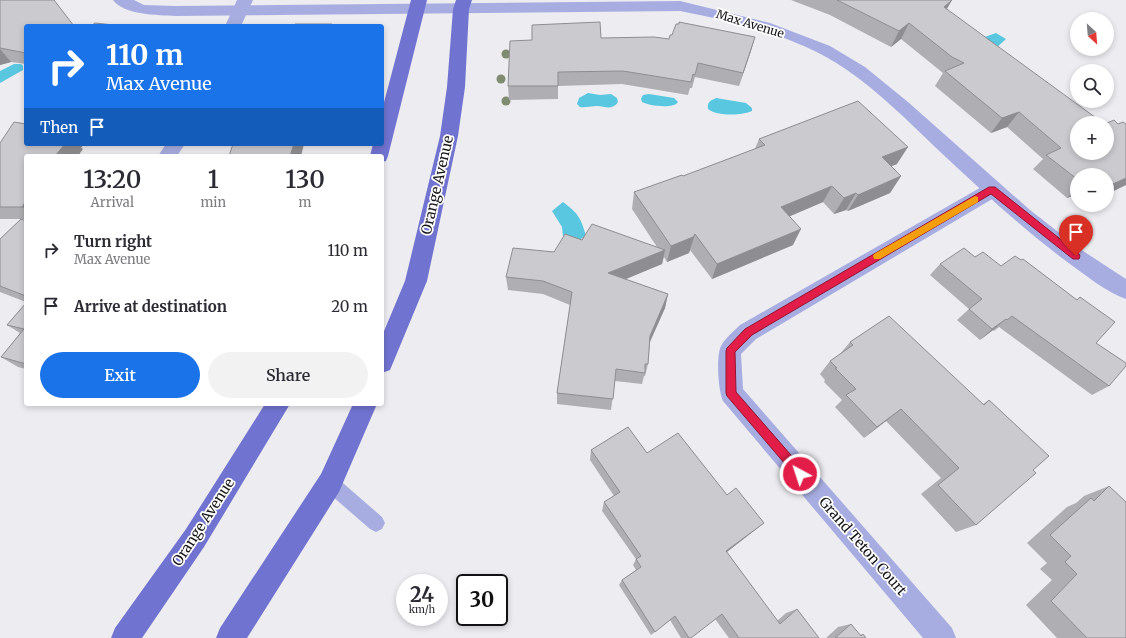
<!DOCTYPE html>
<meta charset="utf-8">
<style>
:root{--surface:#fff;--page:#f2f2f3;--text:#2b2b33;--muted:#7c7c81;--accent:#1a73e8}
body{margin:0;font-family:Merriweather,serif;background:var(--page);color:var(--text);height:100vh;display:flex;flex-direction:column;font-size:15px;white-space:nowrap}
*{box-sizing:border-box;margin:0}
p{font-size:13px;color:var(--muted)}
.icon{flex:none;width:22px;height:22px;fill:none;stroke:currentColor;stroke-width:2;stroke-linecap:round;stroke-linejoin:round}
.map{position:relative;flex:1;overflow:hidden}
.panel{position:absolute;left:24px;top:154px;width:360px;height:252px;display:flex;flex-direction:column;background:var(--surface);border-radius:4px;box-shadow:0 2px 6px #0003}
.panel>*{flex:none}
.hud{position:absolute;left:24px;top:24px;width:360px;height:122px;border-radius:4px;box-shadow:0 2px 6px #0003;background:#1a73e8;color:#fff;overflow:hidden}
.needle{width:26px;rotate:154deg}
.tools{position:absolute;left:1070px;top:12px;display:grid;gap:8px}
.tools a{display:grid;place-items:center;width:44px;height:44px;border-radius:50%;background:var(--surface);box-shadow:0 2px 6px #0003;font-size:20px}
.speed{position:absolute;left:396px;top:574px;display:flex;gap:8px;font-size:20px;font-weight:700;text-align:center}
.speed>*{display:grid;place-content:center;width:52px;height:52px;border-radius:50%;background:var(--surface);box-shadow:0 2px 6px #0003;line-height:1}
.speed small{font-size:10px;font-weight:400}
.speed .limit{border:2px solid #111;border-radius:6px;background:#fff;color:#111}
.pin{position:absolute;display:grid;place-items:center;width:34px;height:34px;color:#fff;margin:-41px -17px;border-radius:50% 50% 50% 0;rotate:-45deg;box-shadow:0 0 4px #0007}
.pin .icon{rotate:45deg}
.me{position:absolute;width:44px;margin:-22px;rotate:320deg;stroke-linejoin:round;filter:drop-shadow(0 0 3px #0008)}
.turn{display:flex;align-items:center;gap:14px;height:84px;padding:0 16px;font-size:18px}
.turn .icon{width:52px;height:52px;stroke-width:2.5}
.turn b{display:block;font-size:28px;line-height:34px}
.then{display:flex;align-items:center;height:38px;padding:0 16px;background:#0003;gap:8px;font-size:15px}
.eta{display:flex;justify-content:space-evenly;align-items:center;height:68px;text-align:center}
.eta b{font-size:24px;font-weight:600;line-height:28px}
.button{display:flex;gap:8px;margin-top:auto;padding:8px 16px}
.button a{flex:1;height:46px;border-radius:24px;background:var(--accent);color:#fff;font-size:16px;font-weight:600;line-height:46px;text-align:center}
.button a+a{background:var(--page);color:var(--text)}
ul{padding:0;list-style:none}
li{display:flex;align-items:center;gap:12px;height:56px;padding:0 16px}
li div{flex:1}
li b{display:block;font-size:15px}
li em{font-style:normal}
.map>svg:first-child{display:block}
</style>
<div class="map">
<svg width="1126" height="638" viewBox="0 0 1126 638">
<rect width="100%" height="100%" fill="#edecf1"/>
<path fill="#59c7e0" d="M996,33L1006,39L995,49L976,40Z
M14,64H21L23,66V70L0,83V71Z
M588,93L600,95L611,94L617,98L618,102C612,111 605,106 597,106C590,106 586,108 580,107L577,104L579,98Z
M649,94L674,98L678,102C674,109 649,106 642,102L641,99L643,95Z
M716,98L746,103L752,108V111C742,116 716,116 708,109C707,102 710,101 716,98Z
M563,202C578,213 581,218 586,236L579,240L563,236L562,227L552,211Z"/>
<g fill="none" stroke-linecap="round" stroke-linejoin="round">
<path fill="#a8ade1" fill-rule="evenodd" d="M330,474L336,477L382,517L385,523L382,529L376,532L370,529L324,489L321,483L324,477Z"/>
<path fill="#a8ade1" fill-rule="evenodd" d="M237,0H253L241,26H225Z
M166,144H185L177,156H158Z
M992,183L999,185L1002,190L999,195L756,339L741,354L743,389L952,628L956,638H923L723,401C718,390 716,356 721,346C725,338 734,331 740,325L985,185Z"/>
<path fill="#a8ade1" fill-rule="evenodd" d="M113,0H134L144,5L175,6L680,1L770,23L830,46L865,67L908,102L1030,210L1080,249L1126,279V299C1106,292 1087,276 1070,264C1022,229 979,188 935,147C907,120 879,92 847,70C798,36 737,22 680,11L175,16C158,15 124,15 113,0Z"/>
<path fill="#7173d1" fill-rule="evenodd" d="M411,0H427L388,156L386,161L382,162V156H370L373,144H382V110Z
M456,0H472L469,9L465,87L458,136L427,281L390,370L382,373V336L405,281L440,136L447,87L453,9Z
M265,404H290L204,547L142,638H111L115,628L186,529Z
M353,404H377L339,492L247,638H216L220,628L321,474Z"/>
</g>
<g fill="#808c71">
<circle cx="506" cy="54" r="4.5"/>
<circle cx="501" cy="79" r="4.5"/>
<circle cx="506" cy="101" r="4.5"/>
</g>
<path fill="#afaeb2" d="M0,0L26,26V64L11,62L0,65Z
M791,0H952L947,9L1126,185L1107,194V175H1077V194L1067,198L1033,169L1043,159L1007,127L991,133L935,86L943,73L901,39L891,47L830,15Z
M672,35L755,37L739,86L695,77L692,88H690L688,95L622,84L558,86V99L509,100L508,86L532,40L601,38L669,39Z
M759,139L897,164L891,166L901,176L890,193L848,211L846,210L834,214L823,202L790,216L793,245L712,279L690,250L689,253L667,262L664,257L662,264L625,279L668,294L665,308L650,342L648,364L645,376H644L642,384L615,381L611,410L557,404V393L570,305L543,294L508,290L506,277L582,240L657,247L632,209L634,192L683,176L755,149Z
M0,143L81,148L83,149L26,156V219H21L26,221V302L0,292V239L21,219H0Z
M975,257L1001,266L1076,300L1080,297L1096,343L1109,386L1092,395L999,327L994,331L993,330L980,340L957,320L969,309L930,275L940,264Z
M26,303V369L18,367L1,357L20,333L7,325Z
M850,342L983,404L989,400L1033,470L976,525L956,532L921,494L941,478L886,421L864,438L835,407L842,400L824,382L825,380L820,374L830,361L840,354Z
M591,450L647,453L727,495L764,523L755,530L727,552L777,621L786,613L797,609L819,638H729L715,619L691,638H681L670,620L651,635L619,585L622,580L636,570L633,565L636,559L602,511L604,502L614,496L590,460Z
M1109,486L1126,638H1057L1026,605L1052,580L1040,569L1047,563L1027,543L1067,507L1076,503L1084,496Z
M851,624L859,635L863,634L866,638H826L838,627Z"/>
<path fill="#8e8d91" d="M952,0L943,15L944,7Z
M909,23L901,39L891,47L899,31Z
M755,37L751,51L739,86L743,73Z
M0,49L11,62L0,65Z
M1019,112L1007,127L991,133L1002,118Z
M65,144H84L81,148L83,149L78,156H55Z
M294,144H304L301,156H290Z
M908,147L897,164L872,174L882,157Z
M901,176L890,193L848,211L858,195Z
M1126,178V185L1107,194V190L1113,184Z
M832,186L823,202L774,223L781,207Z
M1077,188V194L1067,198Z
M856,193L846,210L834,214L844,198Z
M26,201V210L22,207Z
M801,229L793,245L712,279L717,264Z
M695,234L689,253L667,262L671,246Z
M665,250L662,264L607,287L608,273Z
M668,294L665,308L647,348L650,336Z
M1006,319L993,330L980,340L992,329Z
M901,409L886,421L864,438L877,427Z
M764,523L719,558L726,551Z"/>
<path fill="#cbcacf" stroke="#8e8d91" d="M0,0H54L74,26H26V53L0,48Z
M837,0H952L944,7L1103,123H1077V153H1107V123L1114,120L1118,124L1123,122L1126,124V178L1113,184L1107,179V175H1077V179L1046,155L1061,148L1019,112L1002,118L945,71L964,63L952,57L909,23L899,31Z
M600,22L601,38L654,37L669,39L670,35H672L676,24H679V22L755,37L743,73L698,63L695,75L693,74L691,82L623,71L558,72V86H508L510,41L532,40V25Z
M95,23L123,26H91Z
M295,24H332L331,26H294Z
M858,101L908,147L882,157L901,176L858,195L856,193L844,198L832,186L781,207L801,229L717,264L695,234L693,237L671,246L634,192L682,175L683,176L765,145L759,139Z
M14,122L26,124V144H65L55,156H26V201L22,207H0V143Z
M233,144H294L290,156H229Z
M21,219L26,221V296L0,286V239Z
M592,224L665,250L608,273L668,294L650,336L648,364H645V373L616,369L613,399L557,393L572,292L543,281L506,277L513,248L554,252L565,234L582,240Z
M964,248L975,257L983,252L1001,266L1015,256L1021,260L1023,259L1077,300L1080,297L1115,322L1096,343L1126,363V366L1109,386L1012,316L1007,320L1006,319L992,329L969,309L982,299L940,264Z
M26,303V364L1,357L24,329L7,325Z
M889,316L984,405L989,400L1049,456L1033,470L1036,473L976,525L938,485L959,468L901,409L877,427L846,395L856,389L835,368H837L830,361L853,345L850,342Z
M628,427L647,453L678,433L727,495L736,488L764,523L726,551L780,624L797,609L819,638H739L722,614L691,638H689L675,616L655,632L622,580L641,567L636,559L641,556L604,502L620,492L591,450Z
M1109,486L1126,502V638H1087L1051,601L1077,574L1065,562L1071,556L1050,535L1091,498L1094,501Z
M851,624L861,636L863,634L866,638H835Z"/>
<path fill="#e11d48" stroke="#92132f" d="M989,187H995L1079,254L1080,256L1079,259H1073L991,194L752,335L735,352L736,392L804,470L806,474L804,478L800,479L797,478L727,396L726,393V351L727,348L745,329Z"/>
<path fill="#f59e0b" d="M975,196L978,197V202L880,259H874L873,256L874,254Z"/>
<g text-anchor="middle" stroke-width="3.5" stroke-linejoin="round" paint-order="stroke">
<g font-size="12" fill="#161618" stroke="#fff">
<text transform="translate(750 24) rotate(17)" y="4">Max Avenue</text>
</g>
<g font-size="14" fill="#161618" stroke="#fff">
<text transform="translate(437 185) rotate(-77)" y="5">Orange Avenue</text>
<text transform="translate(203 522) rotate(-57)" y="5">Orange Avenue</text>
<text transform="translate(863 546) rotate(49)" y="5">Grand Teton Court</text>
</g>
</g>
</svg>
<div class="tools">
<a><svg class="needle" viewBox="-14 -14 28 28"><path d="M0-13l5 13h-10z" fill="#e53935"/><path d="M0 13l5-13h-10z" fill="#7c7c81"/></svg></a>
<a><svg class="icon" aria-label="search" viewBox="0 0 24 24"><circle cx="10" cy="10" r="6"/><path d="M15 15l6 6"/></svg></a>
<a>+</a>
<a>−</a>
</div>
<div class="speed"><div>24<small>km/h</small></div><div class="limit">30</div></div>
<div class="pin" style="left:1076px;top:256px;background:#d93025"><svg class="icon" aria-label="arrive" viewBox="0 0 24 24"><path d="M6 21V4h12l-3 4 3 4H6"/></svg></div>
<svg class="me" style="left:800px;top:474px" viewBox="-20 -20 40 40"><circle r="17" fill="#e11d48" stroke="#fff" stroke-width="3"/><path d="M0-11L8 9 0 5-8 9z" fill="#fff"/></svg>
<div class="hud">
<div class="turn"><svg class="icon" aria-label="right" viewBox="0 0 24 24"><path d="M7 20v-9h11M14 6l5 5-5 5"/></svg><div><b>110 m</b>Max Avenue</div></div>
<div class="then">Then<svg class="icon" aria-label="arrive" viewBox="0 0 24 24"><path d="M6 21V4h12l-3 4 3 4H6"/></svg></div>
</div>
<section class="panel">
<div class="eta">
<div><b>13:20</b><p>Arrival</p></div>
<div><b>1</b><p>min</p></div>
<div><b>130</b><p>m</p></div>
</div>
<ul>
<li><svg class="icon" aria-label="right" viewBox="0 0 24 24"><path d="M7 20v-9h11M14 6l5 5-5 5"/></svg><div><b>Turn right</b><p>Max Avenue</p></div><em>110 m</em></li>
<li><svg class="icon" aria-label="arrive" viewBox="0 0 24 24"><path d="M6 21V4h12l-3 4 3 4H6"/></svg><div><b>Arrive at destination</b></div><em>20 m</em></li>
</ul>
<div class="button"><a>Exit</a><a>Share</a></div>
</section>
</div>
